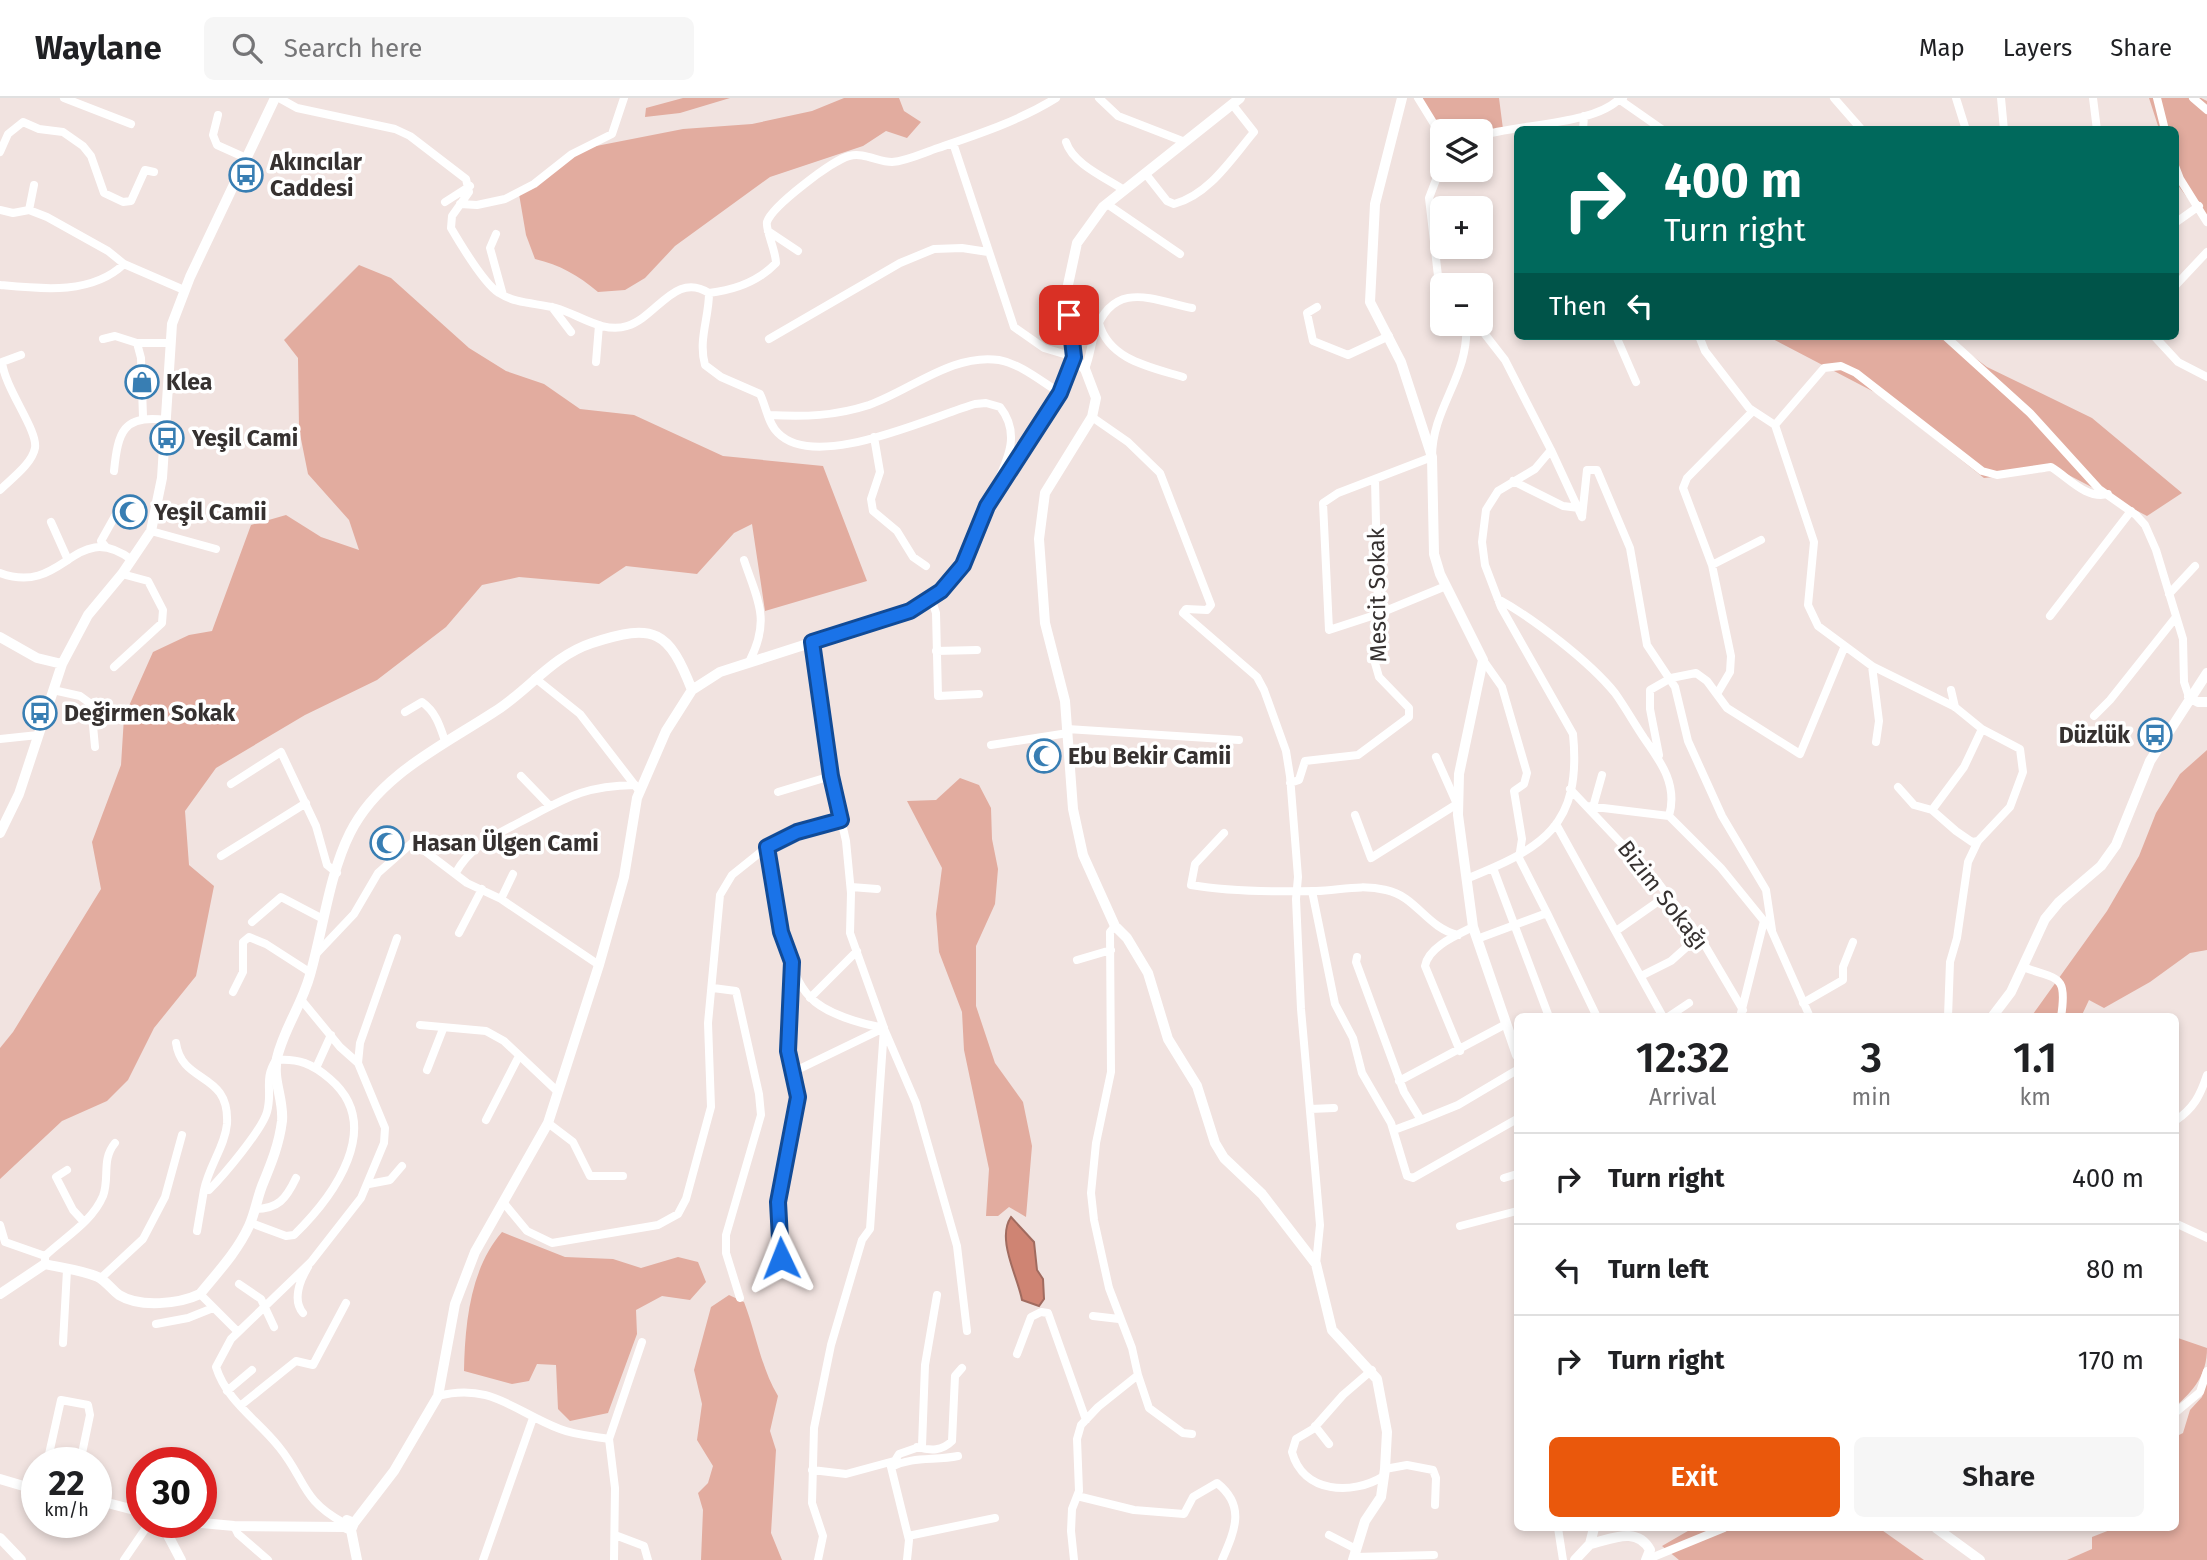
<!DOCTYPE html>
<meta charset="utf-8">
<style>
:root{--surface:#fff;--page:#f6f6f6;--text:#202124;--muted:#757577;--line:#e0e0e0;--accent:#ea580c}
body{margin:0;font-family:"Fira Sans",sans-serif;background:var(--page);color:var(--text);height:100vh;display:flex;flex-direction:column;font-size:26px;white-space:nowrap}
*{box-sizing:border-box;margin:0}
p{font-size:23px;color:var(--muted)}
.icon{flex:none;width:38px;height:38px;fill:none;stroke:currentColor;stroke-width:2;stroke-linecap:round;stroke-linejoin:round}
.map{position:relative;flex:1;overflow:hidden}
.details{position:absolute;left:1514px;top:915px;width:665px;height:518px;display:flex;flex-direction:column;background:var(--surface);border-radius:10px;box-shadow:0 4px 10px #0003}
.details>*{flex:none}
.banner{position:absolute;left:1514px;top:28px;width:665px;height:214px;border-radius:10px;box-shadow:0 4px 10px #0003;background:#00695c;color:#fff;overflow:hidden}
.tools{position:absolute;left:1430px;top:21px;display:grid;gap:14px}
.tools a{display:grid;place-items:center;width:63px;height:63px;border-radius:10px;background:var(--surface);box-shadow:0 4px 10px #0003;font-size:35px}
.speed{position:absolute;left:21px;top:1349px;display:flex;gap:14px;font-size:35px;font-weight:700;text-align:center}
.speed>*{display:grid;place-content:center;width:91px;height:91px;border-radius:50%;background:var(--surface);box-shadow:0 4px 10px #0003;line-height:1}
.speed small{font-size:18px;font-weight:400}
.speed .limit{border:10px solid #d22;background:#fff;color:#111}
.pin{position:absolute;display:grid;place-items:center;width:60px;height:60px;color:#fff;margin:-30px;border-radius:14px;box-shadow:0 4px 10px #0006}
.me{position:absolute;width:77px;margin:-38px;rotate:358deg;stroke-linejoin:round;filter:drop-shadow(0 0 5px #0008)}
.turn{display:flex;align-items:center;gap:24px;height:147px;padding:0 35px;font-size:32px}
.turn .icon{width:91px;height:91px;stroke-width:2.5}
.turn b{display:block;font-size:49px;line-height:60px}
.then{display:flex;align-items:center;height:66px;padding:0 35px;background:#0003;gap:14px;font-size:26px}
.eta{display:flex;justify-content:space-evenly;align-items:center;height:119px;text-align:center}
.eta b{font-size:42px;font-weight:600;line-height:49px}
.primary-button{display:flex;gap:14px;margin-top:auto;padding:14px 35px}
.primary-button a{flex:1;height:80px;border-radius:10px;background:var(--accent);color:#fff;font-size:28px;font-weight:600;line-height:80px;text-align:center}
.primary-button a+a{background:var(--page);color:var(--text)}
ul{padding:0;list-style:none}
li{display:flex;align-items:center;gap:21px;height:91px;padding:0 35px;border-top:2px solid var(--line)}
li div{flex:1}
li b{display:block;font-size:26px}
li em{font-style:normal}
header{display:flex;align-items:center;gap:42px;box-sizing:border-box;height:98px;padding:0 35px;background:var(--surface);border-bottom:2px solid var(--line)}
header strong{font-size:33px}
nav{display:flex;gap:38px;margin-inline-start:auto;font-size:24px}
.search{width:490px;height:63px;background:var(--page);display:flex;align-items:center;gap:18px;box-sizing:border-box;padding:0 24px;border-radius:10px;color:var(--muted);font-size:26px}
.map>svg:first-child{display:block}
</style>
<header>
<strong>Waylane</strong>
<div class="search"><svg class="icon" aria-label="search" viewBox="0 0 24 24"><circle cx="10" cy="10" r="6"/><path d="M15 15l6 6"/></svg>Search here</div>
<nav><a>Map</a><a>Layers</a><a>Share</a></nav>
</header>
<div class="map">
<svg width="2207" height="1462" viewBox="0 0 2207 1462">
<rect width="100%" height="100%" fill="#f1e3e0"/>
<path fill="#e2ac9f" d="M683,0H730L680,15L645,19L646,10Z
M844,0H899L904,13L921,24L907,40L886,33L863,48L770,79L675,148L645,180L625,192L598,194C578,177 560,167 535,161L526,137L519,96L581,51L683,31L752,26L812,13Z
M1418,0H1499L1503,31L1481,38L1480,33H1442Z
M2149,0H2201L2207,3V126L2177,86L2175,32L2159,31Z
M359,167L391,180L469,250L506,273L544,286L580,311L634,317L723,358L823,368L867,483L765,513L752,426L734,435L697,476L626,468L599,486L519,479L482,487L446,529L377,582L305,617L216,670L185,713L189,767L214,788L196,878L154,930L128,982L107,1003L62,1023L0,1081V950L13,934L101,791L92,744L121,667L124,619L153,554L189,537L212,533L251,427L286,417L321,439L359,452L349,422L308,376L299,331L298,260L284,242Z
M1767,238H1946L1987,269L2092,320L2182,395L2147,418L2059,372L1984,380L1878,296Z
M2207,652V852L2190,855L2150,884L2104,910L2089,902L2081,919H2031L2107,813L2139,758L2156,715L2180,676Z
M960,680L979,687L991,710L992,741L998,771L995,806L976,848V908L995,965L1023,1004L1032,1048L1026,1119L1009,1109L998,1118H986L989,1071L964,952L962,914L939,854L936,816L942,770L907,703L936,702Z
M502,1134L565,1159L613,1161L641,1170L678,1159L698,1164L706,1184L690,1202L662,1198L636,1212L637,1236L608,1315L570,1323L558,1311L556,1267L537,1266L529,1283L512,1286L464,1273C465,1226 470,1171 502,1134Z
M729,1197L744,1204C756,1235 761,1270 778,1298L770,1333L776,1352L771,1435L782,1462H701L703,1412L698,1395L708,1385L713,1368L697,1342L702,1306L694,1272L711,1209Z
M2175,1239L2207,1250C2207,1277 2194,1292 2175,1309Z
M2207,1282V1462H2067L2092,1451V1439L2115,1430H2175V1339L2183,1335L2190,1312L2202,1299Z
M1693,1430H1879L1924,1462H1679L1662,1448Z"/>
<path fill="#cf8473" stroke="#a16b5f" stroke-width="2" d="M1011,1119L1034,1144L1037,1172L1043,1181L1044,1201L1039,1208L1022,1202C1018,1179 996,1141 1011,1119Z"/>
<g fill="none" stroke-linecap="round" stroke-linejoin="round">
<path stroke="#fff" stroke-width="8" d="M64,0L131,26
M279,0L297,10L395,31L410,38L466,81L469,94L452,118L451,130C461,147 484,186 499,195C516,206 537,205 556,210C578,216 603,236 627,228C657,219 675,173 709,195C709,220 698,242 705,267L721,279L760,296C766,308 768,326 778,335C816,374 930,319 975,306L986,305L1000,309C1020,334 1009,359 997,385
M1099,0L1118,18L1185,44
M1418,0L1442,39
M1623,0L1620,2L1663,32
M1834,0L1862,32
M1956,0L1966,32
M2001,0L2004,32
M2093,0L2097,32
M2157,0L2165,32
M2193,0L2207,12
M218,17L213,37L217,47L246,60
M1583,32L1584,18
M1480,38C1517,26 1596,27 1620,0
M1066,44C1073,66 1106,80 1124,92
M953,45L1014,229L1044,250L1074,259
M0,54L8,36L23,24L39,31L63,34L83,48L91,58L104,95L123,104L131,103L145,72L154,74
M1442,66L1429,100L1438,178L1446,187
M2175,68L2180,81L2207,124
M1145,75L1167,103L1174,106C1209,97 1232,60 1254,34L1232,6
M445,104L470,88
M460,106L477,107L505,101L534,86L572,56L612,36L624,0
M1107,106L1180,156
M0,112L13,115L29,112L47,119L108,153L124,166L184,192
M29,112L34,87
M2175,125L2199,108
M768,133L798,153
M496,136L490,150L503,197
M0,187C41,191 92,197 124,166
M2175,188L2207,154
M709,195C735,192 758,184 776,165C776,153 765,131 767,124C772,108 833,62 849,58C864,54 878,64 892,64C907,63 923,55 938,50C979,36 1019,23 1056,0
M552,209L571,234
M1317,209L1307,215L1313,243L1348,257L1389,238
M1099,225C1109,262 1150,269 1183,279
M1616,238L1636,284
M1699,238L1705,253L1749,310L1775,327L1814,444L1808,507L1818,528L1872,568L1955,609L1982,631L2020,651L2023,674L2010,709L1978,743L1968,764L1957,840L1950,864L1948,919
M1945,238L2030,315L2099,391L2136,417L2145,427L2156,452L2183,541L2184,584L2189,599
M2154,238L2178,264L2207,279
M103,241L115,238L137,245L141,260L143,319
M769,241L900,165L934,151L962,150L988,154
M137,245H169
M596,264L599,227
M1085,271C1090,259 1091,246 1095,234C1114,181 1153,202 1192,210
M769,317C805,319 835,318 869,307C911,292 953,255 999,262C1021,266 1042,284 1060,295
M1092,319L1128,344L1160,375L1211,507L1207,512L1186,511L1183,515L1257,579L1264,592L1286,653L1290,678L1298,779L1296,801L1301,911L1320,1127L1316,1166
M1775,327L1824,270L1841,268L1856,275L1982,373L1997,377L2051,369C2068,379 2086,402 2108,396
M874,339L880,374L871,401L873,413L897,433L913,459L926,468
M1551,352L1582,419
M114,373C118,334 123,316 166,322
M1513,383L1563,408L1579,410
M0,392C11,381 32,366 35,350C38,332 5,291 2,264L21,257
M1582,419L1587,372H1597L1630,450L1647,547L1675,589L1688,643L1722,718L1766,792L1772,832
M51,424L68,462
M151,433L216,451
M106,449L101,443L115,418
M744,462C757,501 771,521 750,562
M1712,467L1761,442
M0,475C65,499 74,419 132,462
M1446,488L1378,516L1329,532L1323,405L1338,395L1432,359C1432,309 1470,277 1466,226
M2169,496L2195,468
M931,500L936,515L938,598L979,596
M1498,501C1533,520 1590,564 1615,595C1625,609 1634,625 1644,640C1661,664 1678,687 1669,718L1721,770L1764,823L1740,919
M2050,518L2131,413
M812,544L831,678L846,743L851,795L850,835L884,930L870,1131L862,1142L831,1247L814,1330L812,1405L823,1438L818,1462
M936,553L977,552
M1483,562L1502,589L1527,675L1524,686L1514,693L1522,741L1519,760L1547,815
M1872,568L1879,623L1876,644
M114,569L162,525L163,512L148,483L122,476
M535,580L580,616L637,690
M53,592L80,598L91,606L95,649
M1951,592L1955,609
M1717,596L1730,574L1731,558L1712,467L1683,390L1687,380L1752,314
M405,614L422,604C436,614 440,628 445,643
M2094,618L2110,602L2176,519
M1067,631L1239,642
M0,641L38,637
M991,647L1068,635
M1659,657L1650,611V592L1671,580L1696,575L1707,583L1727,610L1800,656L1844,550
M521,678L549,707
M1290,685L1299,682L1305,663L1358,657L1409,619V610L1379,579L1375,565L1378,516L1375,381
M231,686L281,654L316,728L327,767L337,775
M1898,689L1914,707L1932,712L1956,733L1972,744L1978,743
M1570,691L1656,782L1700,839L1743,912
M778,694L831,678
M1587,708L1669,718
M1593,709L1602,677
M1932,712L1964,669L1982,631
M1355,717L1371,760L1457,706L1436,659
M1556,726L1663,919
M1224,735L1195,766L1191,787C1232,794 1275,794 1316,793C1341,792 1361,786 1386,792C1416,798 1427,830 1458,837
M767,749C773,788 782,871 810,899C825,916 862,926 884,930
M221,758L306,705
M1493,770L1549,919
M455,776C471,747 494,738 522,723C566,700 583,688 635,687
M1466,781C1543,750 1582,728 1573,636L1501,509L1485,467L1482,444L1486,412L1498,393L1535,371L1551,352L1505,262L1477,226
M851,789L877,791
M1312,793L1335,906L1353,940L1362,975L1391,1025L1407,1078L1413,1080L1517,1021
M501,801L513,776
M252,824L281,799L323,821
M1770,829L1810,919
M1616,833L1666,798
M459,835L482,791
M1477,841L1547,815L1597,919
M317,855L354,816L378,775L413,744L467,785L501,801L599,867
M1357,859L1356,864L1404,994L1421,1022L1458,1007L1517,972
M1077,862L1111,852
M2023,869C2057,882 2068,875 2061,919
M1641,878L1671,863L1699,838
M713,890L736,893L759,996L761,1017L726,1137V1155L740,1200
M233,894L243,874V844L249,839L266,846L311,875
M810,900L857,853
M303,904L340,949L358,965L385,1030L384,1045L361,1100L311,1164L231,1241L216,1269C227,1304 258,1322 279,1349C306,1382 301,1402 344,1425
M1803,905L1843,882V869L1853,844
M1668,919L1689,905
M420,927L486,933L504,943L557,993
M885,933L916,1005L957,1148L967,1233
M176,945C182,987 230,973 227,1026C225,1048 209,1068 204,1092H209C223,1078 262,1032 267,1014C273,993 263,982 276,962C298,960 313,966 330,981C385,1028 334,1098 294,1137L286,1138L251,1125
M1460,953L1425,868C1428,849 1457,837 1473,829
M358,965L360,945L397,840
M316,970L331,937
M427,972L443,931
M795,973L884,930
M1399,983L1506,926
M1310,1011L1334,1010
M486,1022L519,958
M2175,1023C2194,1010 2200,998 2207,977
M548,1025L573,1044L590,1078H623
M1394,1032L1421,1022
M67,1072L56,1079L73,1112L84,1124
M1504,1080L1517,1076
M369,1086L390,1082L402,1068
M503,1104L527,1133L552,1145L658,1127L678,1116L686,1101L711,1009L708,925L720,797L732,777L767,749L797,735L841,722
M255,1111C278,1111 286,1101 296,1080
M2175,1125L2207,1140
M0,1127L5,1144L45,1158
M1460,1128L1517,1113
M197,1133L204,1092
M45,1166V1158C65,1139 92,1124 103,1098C110,1079 101,1062 115,1045
M770,1175L781,1160L778,1104L798,999L788,952L792,864
M101,1180L143,1141L165,1099L182,1037
M239,1186L261,1201L274,1229
M200,1196L238,1234
M303,1215C292,1202 300,1182 308,1169
M1093,1218L1119,1221
M156,1226L188,1220L213,1210
M63,1245L67,1172
M1017,1256L1031,1219L1041,1214L1048,1215L1086,1322
M1372,1272L1343,1297L1313,1331L1296,1341L1292,1354C1303,1395 1352,1398 1384,1378
M1138,1277L1149,1310L1183,1335L1192,1336
M227,1293L252,1272
M438,1298C491,1284 515,1314 560,1331C575,1337 593,1338 609,1341
M240,1308L296,1263L313,1267L346,1205
M2175,1315L2200,1294L2207,1273
M1315,1328L1329,1346
M917,1349C931,1353 942,1353 952,1343L955,1278L962,1270
M47,1365L61,1302L88,1307L90,1317L80,1365
M891,1369C913,1358 935,1363 958,1358
M1385,1371L1407,1367L1433,1372L1436,1380L1435,1407
M812,1372L846,1376L894,1363
M1077,1398L1134,1412L1184,1416L1193,1399L1217,1385C1246,1408 1235,1432 1222,1462
M234,1428L238,1436L268,1462
M1558,1430L1563,1462
M615,1437L644,1448L648,1462
M1329,1437L1356,1451
M908,1438L995,1420
M1355,1459L1434,1457
M124,1462L150,1424
M483,1462L533,1320
M614,1462L615,1390L609,1341L642,1244
M907,1462L909,1442L891,1369L899,1356L922,1348L925,1267L937,1197
M1074,1462L1071,1433L1072,1411L1079,1393L1077,1341L1081,1327L1098,1309L1138,1277L1132,1250L1109,1190L1094,1122L1091,1095L1096,1045L1111,974L1110,834L1115,828
M1646,1462L1724,1430"/>
<path stroke="#fff" stroke-width="10" d="M1402,0L1375,106L1370,204L1401,264L1432,359L1434,456L1440,476L1483,562L1459,676L1458,717L1473,829L1517,957
M1074,259L1085,271L1096,300L1092,319L1045,395L1039,441L1045,525L1065,603L1073,711L1083,757L1115,828L1127,840L1148,875L1168,941L1197,988L1215,1045L1224,1060L1262,1096L1316,1166L1332,1232L1377,1281L1387,1334L1385,1371L1381,1399L1365,1423L1353,1462
M0,539L37,560L62,566
M2189,599L2198,604H2207
M0,735L19,696L62,566L88,517L122,476L151,433L162,380L172,226L190,179L275,0
M1992,919L2011,894L2045,821L2059,804L2101,768L2116,747L2150,663L2207,575
M0,1196L45,1166C62,1170 82,1172 98,1179C106,1183 112,1192 119,1197C140,1210 179,1206 200,1196C217,1175 237,1154 249,1128C255,1115 257,1101 262,1088C271,1066 279,1047 282,1023C284,1001 272,982 277,960C284,930 302,907 310,877C323,832 329,777 350,735C379,677 442,648 494,614C528,593 552,558 592,545C655,524 669,533 692,592
M0,1381L37,1392
M96,1402L142,1414
M161,1424L181,1462
M191,1424L234,1428L344,1429L351,1432L354,1425L347,1422L344,1429
M354,1425L394,1373L438,1298L455,1206L475,1154L548,1025L599,867L624,779L637,700L666,633L692,592L720,574L910,513L941,493L963,467L987,408L1060,295L1074,259L1066,196L1077,145L1103,109L1240,0
M1936,1430L1980,1462
M351,1432L357,1462
M0,1440L21,1462
M1590,1446C1612,1441 1637,1428 1650,1452L1646,1462
M1575,1462L1590,1446L1594,1430"/>
</g>
<g fill="none" stroke-linecap="round" stroke-linejoin="round">
<defs>
<path id="route" d="M781,1160L778,1104L798,999L788,953L792,864L781,834L767,749L797,734L841,722L831,678L812,544L910,513L941,493L963,467L987,408L1060,295L1074,259L1069,217"/>
</defs>
<use href="#route" stroke="#114b97" stroke-width="18"/>
<use href="#route" stroke="#1a73e8" stroke-width="12"/>
</g>
<defs>
<symbol id="bus-ring" viewBox="-11 -11 22 22"><circle r="9.5" fill="#fff" stroke="#387eb3" stroke-width="1.5"/><path d="M-5-6H5V4H4V6H2V4H-2V6H-4V4H-5ZM-3.5-4V0h7V-4ZM-3.5 1.2v1.5H-2V1.2ZM2 1.2v1.5H3.5V1.2Z" fill="#387eb3"/></symbol>
<symbol id="shop-ring" viewBox="-11 -11 22 22"><circle r="9.5" fill="#fff" stroke="#387eb3" stroke-width="1.5"/><path d="M-5-2.5h2.3a2.7 3.5 0 0 1 5.4 0H5L5.5 6h-11ZM-1.5-2.5h3a1.5 2.3 0 0 0-3 0Z" fill="#387eb3"/></symbol>
<symbol id="mosque-ring" viewBox="-11 -11 22 22"><circle r="9.5" fill="#fff" stroke="#387eb3" stroke-width="1.5"/><path d="M3.5-4.9A6 6 0 1 0 3.5 4.9A5 5 0 1 1 3.5-4.9Z" fill="#387eb3"/></symbol>
</defs>
<g fill-rule="evenodd">
<use href="#bus-ring" x="227" y="58" width="38" height="38"/>
<use href="#shop-ring" x="123" y="265" width="38" height="38"/>
<use href="#bus-ring" x="148" y="321" width="38" height="38"/>
<use href="#mosque-ring" x="111" y="395" width="38" height="38"/>
<use href="#bus-ring" x="21" y="596" width="38" height="38"/>
<use href="#bus-ring" x="2136" y="618" width="38" height="38"/>
<use href="#mosque-ring" x="1025" y="639" width="38" height="38"/>
<use href="#mosque-ring" x="368" y="726" width="38" height="38"/>
</g>
<g text-anchor="middle" stroke-width="7" stroke-linejoin="round" paint-order="stroke">
<g font-size="23" font-weight="bold" fill="#363130" stroke="#fff" text-anchor="start">
<text x="270" y="72">Akıncılar<tspan x="270" dy="26">Caddesi</tspan></text>
<text x="166" y="292">Klea</text>
<text x="192" y="348">Yeşil Cami</text>
<text x="154" y="422">Yeşil Camii</text>
<text x="64" y="623">Değirmen Sokak</text>
<text x="2130" y="645" text-anchor="end">Düzlük</text>
<text x="1068" y="666">Ebu Bekir Camii</text>
<text x="412" y="753">Hasan Ülgen Cami</text>
</g>
<g font-size="23" fill="#363130" stroke="#fff">
<text transform="translate(1377 497) rotate(-91)" y="8">Mescit Sokak</text>
<text transform="translate(1663 797) rotate(52)" y="8">Bizim Sokağı</text>
</g>
</g>
</svg>
<div class="tools">
<a><svg class="icon" aria-label="layers" viewBox="0 0 24 24"><path d="M12 4l9 5-9 5-9-5zM3 14l9 5 9-5"/></svg></a>
<a>+</a>
<a>−</a>
</div>
<div class="speed"><div>22<small>km/h</small></div><div class="limit">30</div></div>
<div class="pin" style="left:1069px;top:217px;background:#d93025"><svg class="icon" aria-label="arrive" viewBox="0 0 24 24"><path d="M6 21V4h12l-3 4 3 4H6"/></svg></div>
<svg class="me" style="left:781px;top:1160px" viewBox="-20 -20 40 40"><path d="M0-17L14 15 0 8-14 15z" fill="#1a73e8" stroke="#fff" stroke-width="4"/></svg>
<div class="banner">
<div class="turn"><svg class="icon" aria-label="right" viewBox="0 0 24 24"><path d="M7 20v-9h11M14 6l5 5-5 5"/></svg><div><b>400 m</b>Turn right</div></div>
<div class="then">Then<svg class="icon" aria-label="left" viewBox="0 0 24 24"><path d="M17 20v-9H6M10 6l-5 5 5 5"/></svg></div>
</div>
<section class="details">
<div class="eta">
<div><b>12:32</b><p>Arrival</p></div>
<div><b>3</b><p>min</p></div>
<div><b>1.1</b><p>km</p></div>
</div>
<ul>
<li><svg class="icon" aria-label="right" viewBox="0 0 24 24"><path d="M7 20v-9h11M14 6l5 5-5 5"/></svg><div><b>Turn right</b></div><em>400 m</em></li>
<li><svg class="icon" aria-label="left" viewBox="0 0 24 24"><path d="M17 20v-9H6M10 6l-5 5 5 5"/></svg><div><b>Turn left</b></div><em>80 m</em></li>
<li><svg class="icon" aria-label="right" viewBox="0 0 24 24"><path d="M7 20v-9h11M14 6l5 5-5 5"/></svg><div><b>Turn right</b></div><em>170 m</em></li>
</ul>
<div class="primary-button"><a>Exit</a><a>Share</a></div>
</section>
</div>
